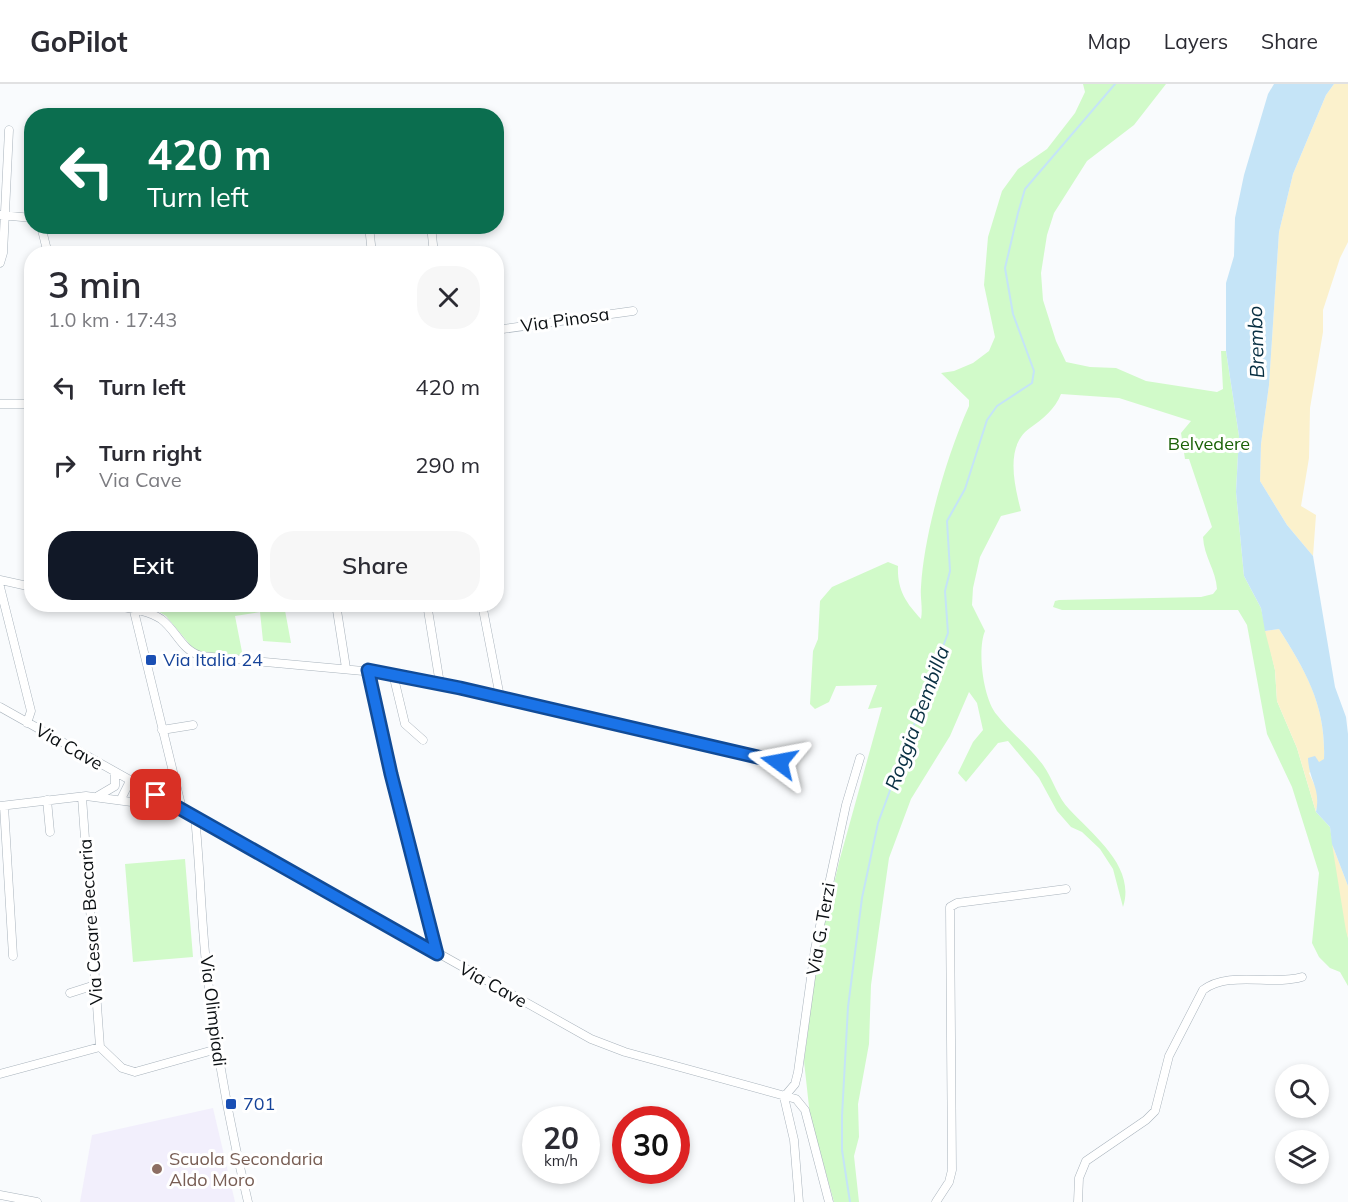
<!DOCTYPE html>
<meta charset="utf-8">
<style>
:root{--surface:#fff;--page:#f7f7f7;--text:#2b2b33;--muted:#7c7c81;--line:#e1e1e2;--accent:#111827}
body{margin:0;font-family:Mulish,sans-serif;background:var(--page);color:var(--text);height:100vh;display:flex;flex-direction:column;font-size:22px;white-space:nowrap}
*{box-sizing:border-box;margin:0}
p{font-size:20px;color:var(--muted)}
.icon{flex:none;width:33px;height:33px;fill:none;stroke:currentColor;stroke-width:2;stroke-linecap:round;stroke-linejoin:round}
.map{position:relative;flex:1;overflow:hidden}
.side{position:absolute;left:24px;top:162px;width:480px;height:366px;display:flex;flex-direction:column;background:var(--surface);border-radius:24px;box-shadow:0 3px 9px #0003}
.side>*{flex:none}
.guide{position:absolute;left:24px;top:24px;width:480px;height:126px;border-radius:24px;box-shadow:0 3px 9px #0003;background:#0b6e4f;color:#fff;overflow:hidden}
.tools{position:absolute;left:1275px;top:980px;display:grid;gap:12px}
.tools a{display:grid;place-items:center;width:54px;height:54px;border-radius:50%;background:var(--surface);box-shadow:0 3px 9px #0003;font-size:30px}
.speed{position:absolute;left:522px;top:1022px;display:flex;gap:12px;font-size:30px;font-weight:700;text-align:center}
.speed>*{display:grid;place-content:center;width:78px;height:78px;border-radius:50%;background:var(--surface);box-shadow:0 3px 9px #0003;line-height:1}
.speed small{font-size:15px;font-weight:400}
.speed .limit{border:9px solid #d22;background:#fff;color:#111}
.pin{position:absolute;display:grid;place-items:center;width:51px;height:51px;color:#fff;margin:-26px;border-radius:12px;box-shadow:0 3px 9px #0006}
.me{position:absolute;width:66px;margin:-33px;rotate:283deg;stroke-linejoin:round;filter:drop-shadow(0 0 4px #0008)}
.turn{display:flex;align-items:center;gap:21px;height:126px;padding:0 24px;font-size:27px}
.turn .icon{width:78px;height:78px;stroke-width:2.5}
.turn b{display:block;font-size:42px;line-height:51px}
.round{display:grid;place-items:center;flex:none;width:63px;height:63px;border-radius:24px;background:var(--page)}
.headline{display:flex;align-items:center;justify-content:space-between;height:102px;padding:0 24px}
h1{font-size:36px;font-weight:600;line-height:45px}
.action{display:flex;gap:12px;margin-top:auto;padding:12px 24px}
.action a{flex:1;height:69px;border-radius:24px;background:var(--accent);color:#fff;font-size:24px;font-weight:600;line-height:69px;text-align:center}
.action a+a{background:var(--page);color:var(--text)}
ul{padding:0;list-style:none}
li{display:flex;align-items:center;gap:18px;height:78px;padding:0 24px}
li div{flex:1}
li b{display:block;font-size:22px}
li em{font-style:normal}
header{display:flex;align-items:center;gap:36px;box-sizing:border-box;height:84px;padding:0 30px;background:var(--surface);border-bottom:2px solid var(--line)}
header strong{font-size:28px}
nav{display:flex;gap:33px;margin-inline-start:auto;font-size:21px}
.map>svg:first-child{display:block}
</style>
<header>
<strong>GoPilot</strong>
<nav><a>Map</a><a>Layers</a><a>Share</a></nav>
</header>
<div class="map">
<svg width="1348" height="1118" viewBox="0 0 1348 1118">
<rect width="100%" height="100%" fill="#f9fbfd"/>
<path fill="#f2effc" d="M213,1024L235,1118H80L92,1051Z"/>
<path fill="#d1fac9" d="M1083,0H1166L1134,41L1087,77L1054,129L1047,151L1041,189L1043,216L1056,257L1066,278L1090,283L1116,284L1146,297L1217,308L1223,305L1221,267H1226L1239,352L1236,408L1244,492L1261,524L1275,586L1277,617L1297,664L1316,728L1330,743L1348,854V902L1340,888L1330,884L1319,873L1312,859L1319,789L1292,703L1267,650L1247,541L1238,526H1062L1053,523L1055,517L1059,516L1201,513L1213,510L1217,505C1216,486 1204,473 1203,453L1212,443L1189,375H1185L1181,349L1191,337L1119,314L1061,310C1055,325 1043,335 1030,344C1004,362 1015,403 1021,427L1001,432L980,473L973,504L972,521L985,547C977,566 983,615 997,631C1011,649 1030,663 1043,681C1053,695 1058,714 1069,725C1094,752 1136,783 1123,823L1113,785L1100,765L1082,748L1071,743L1057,727L1039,694L1008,657L998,659L966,698L958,689L973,658L983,646L977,619L969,608L950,652L911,715L889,774L871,901L869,960L858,1020L859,1053L854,1072L859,1118H834L810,1032L804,977L818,868L839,778L882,623L868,625L877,601L836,602L829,618L815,625L810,620L813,567L818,555L820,517L832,503L888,478L898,482C897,506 906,519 921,535C923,524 920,514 921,503C924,449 947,371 969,322V316L941,289L954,287L973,279L989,267L995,253L984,201L988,153L1002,107L1018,85L1047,65L1075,29L1085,8Z
M148,521H284L291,559L263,557L260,528L235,532L243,573L197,569L166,532Z
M185,775L193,873L133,878L125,780Z"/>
<path fill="#fbf1cc" d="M1334,0H1348V158L1340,174L1323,226V248L1310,324L1309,374L1301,422L1316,431L1313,472L1287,441L1260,397L1261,360L1269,301L1279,148L1293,90L1326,11Z
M1279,545C1307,589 1326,622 1324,676L1309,689L1319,711L1316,728L1297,664L1277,617L1275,586L1265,547Z
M1332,760L1348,802V854L1346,847Z"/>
<path fill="#c5e4f7" d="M1274,0H1334L1326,11L1293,90L1279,148L1269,301L1261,360L1260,397L1287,441L1313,472L1335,603L1346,633L1348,650V802L1332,760L1330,743L1316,728C1321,703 1309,698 1308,674L1315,672L1319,678L1324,675C1326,623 1307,589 1279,545L1265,547L1261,524L1244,492L1236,408L1239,352L1226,267V199L1234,172L1235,134L1244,91L1268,10Z"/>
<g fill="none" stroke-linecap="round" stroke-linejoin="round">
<path stroke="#c5e4f7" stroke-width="2" d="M850,1118L842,1066V1032L848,923L862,814L878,739L948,549L945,507L950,487L947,437L965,405L987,336L997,322L1032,299L1034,287L1013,230L1005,184L1018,129L1025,105L1115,0"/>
<defs>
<path id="minor" d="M1,131L32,134
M41,142L48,170
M369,142L372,170
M431,142L434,170
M0,179L3,169L9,46
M496,246L633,227
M0,320H32
M0,496L32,503
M0,503L31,627L27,639
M107,520C124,524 146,525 161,535C177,547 181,566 201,572L385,589L779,678
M336,520L346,584
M427,520L440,600
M482,520L500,613
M133,523L182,725
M368,586L391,690L437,870
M393,590L405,640L423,656
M0,623L591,955L625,968L796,1015L805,1026L829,1118
M162,646L193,641
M156,711L166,702L173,690
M98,712L115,702V688
M82,713L100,963
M121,715L130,697
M47,716L50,748
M0,722L86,712L177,724
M4,722L13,872
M195,733C200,782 201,831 206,879C215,960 229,1039 248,1118
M70,909L95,901
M0,990L100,963L122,984L135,988L217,965
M784,1013L795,1000L798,988L815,865L846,721L860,674
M784,1013L794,1056L799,1118
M0,1111L37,1118
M936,1118L949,1098L952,1086L950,823L957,819L1066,805
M1078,1118L1079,1094L1086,1077L1146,1036L1155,1027L1169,972L1203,906C1229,886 1272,902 1302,893"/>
</defs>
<use href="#minor" stroke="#a9b3bc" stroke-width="9"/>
<use href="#minor" stroke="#fff" stroke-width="8"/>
</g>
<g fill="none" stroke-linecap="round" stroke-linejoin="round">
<defs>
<path id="route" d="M156,711L437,870L391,690L368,586L460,604L779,678"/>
</defs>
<use href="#route" stroke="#114b97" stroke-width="15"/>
<use href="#route" stroke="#1a73e8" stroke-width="10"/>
</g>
<g fill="#1a4fb4" stroke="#fff" stroke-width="2">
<rect x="145" y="570" width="12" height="12" rx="3"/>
<rect x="225" y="1014" width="12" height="12" rx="3"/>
</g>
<circle fill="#8d6e63" stroke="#fff" stroke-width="2" cx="157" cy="1085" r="6"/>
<g text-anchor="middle" stroke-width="6" stroke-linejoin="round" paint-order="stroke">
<g font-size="18" fill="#0c1013" stroke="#fff">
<text transform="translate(565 236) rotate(-8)" y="6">Via Pinosa</text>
<text transform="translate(69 663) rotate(30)" y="6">Via Cave</text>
<text transform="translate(91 838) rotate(-94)" y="6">Via Cesare Beccaria</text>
<text transform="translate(821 845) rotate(-80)" y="6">Via G. Terzi</text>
<text transform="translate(493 901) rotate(29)" y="6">Via Cave</text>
<text transform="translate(213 927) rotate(83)" y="6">Via Olimpiadi</text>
</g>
<g font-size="18" fill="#1a6107" stroke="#fff">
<text x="1209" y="366">Belvedere</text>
</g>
<g font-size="18" fill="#164399" stroke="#fff" text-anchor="start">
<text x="163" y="582">Via Italia 24</text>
<text x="243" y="1026">701</text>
</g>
<g font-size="18" fill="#785e54" stroke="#fff" text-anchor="start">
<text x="169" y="1081">Scuola Secondaria<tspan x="169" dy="21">Aldo Moro</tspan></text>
</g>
<g font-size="20" font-style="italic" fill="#082f42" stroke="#fff">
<text transform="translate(1256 258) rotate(-92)" y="7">Brembo</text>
<text transform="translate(917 634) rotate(-70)" y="7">Roggia Bembilla</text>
</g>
</g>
</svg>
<div class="tools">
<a><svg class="icon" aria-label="search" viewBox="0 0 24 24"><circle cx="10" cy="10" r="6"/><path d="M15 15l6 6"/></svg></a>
<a><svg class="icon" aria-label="layers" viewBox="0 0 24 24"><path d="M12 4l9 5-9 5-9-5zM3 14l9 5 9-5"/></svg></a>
</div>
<div class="speed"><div>20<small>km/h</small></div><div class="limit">30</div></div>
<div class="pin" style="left:156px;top:711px;background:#d93025"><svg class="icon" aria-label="arrive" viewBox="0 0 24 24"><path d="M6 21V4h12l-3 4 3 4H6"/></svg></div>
<svg class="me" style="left:779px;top:678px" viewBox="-20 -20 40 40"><path d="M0-17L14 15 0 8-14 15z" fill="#1a73e8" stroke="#fff" stroke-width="4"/></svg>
<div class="guide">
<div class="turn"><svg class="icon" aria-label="left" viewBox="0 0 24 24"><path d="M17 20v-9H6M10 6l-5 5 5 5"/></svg><div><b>420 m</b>Turn left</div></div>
</div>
<section class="side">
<div class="headline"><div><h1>3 min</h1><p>1.0 km · 17:43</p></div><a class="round"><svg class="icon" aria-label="close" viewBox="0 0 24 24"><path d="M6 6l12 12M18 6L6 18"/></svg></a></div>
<ul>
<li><svg class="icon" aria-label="left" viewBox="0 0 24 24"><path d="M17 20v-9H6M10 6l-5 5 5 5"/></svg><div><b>Turn left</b></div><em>420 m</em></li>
<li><svg class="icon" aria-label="right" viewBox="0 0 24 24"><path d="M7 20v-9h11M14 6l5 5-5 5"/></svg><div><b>Turn right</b><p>Via Cave</p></div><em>290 m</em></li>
</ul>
<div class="action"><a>Exit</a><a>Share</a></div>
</section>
</div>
